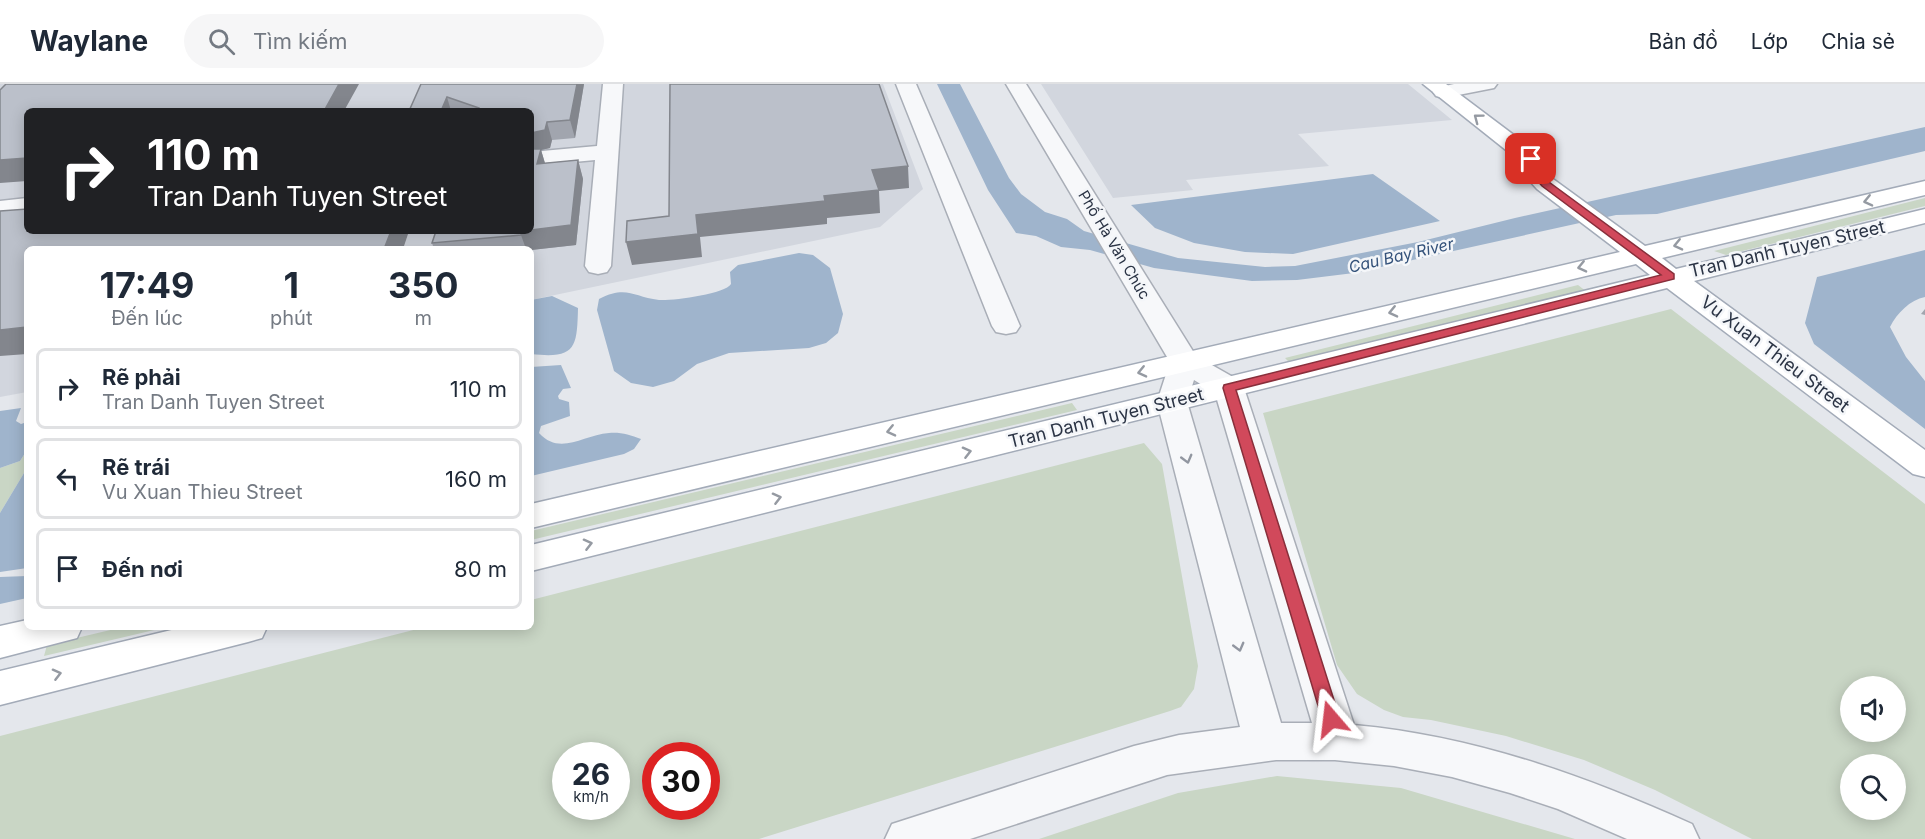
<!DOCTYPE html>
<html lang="vi">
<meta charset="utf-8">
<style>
:root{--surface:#fff;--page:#f6f6f7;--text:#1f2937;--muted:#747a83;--line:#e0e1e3}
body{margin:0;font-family:Inter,sans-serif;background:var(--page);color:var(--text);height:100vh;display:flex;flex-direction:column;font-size:22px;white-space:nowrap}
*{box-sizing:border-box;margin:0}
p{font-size:20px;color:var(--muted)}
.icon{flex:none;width:33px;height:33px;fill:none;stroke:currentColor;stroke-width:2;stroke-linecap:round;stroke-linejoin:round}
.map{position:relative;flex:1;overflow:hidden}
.drawer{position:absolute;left:24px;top:162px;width:510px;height:384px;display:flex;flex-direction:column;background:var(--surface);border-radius:9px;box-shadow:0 3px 15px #0003}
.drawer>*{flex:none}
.top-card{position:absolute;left:24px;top:24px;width:510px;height:126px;border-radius:9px;box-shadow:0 3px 15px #0003;background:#202124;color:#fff;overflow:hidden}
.fabs{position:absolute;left:1840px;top:592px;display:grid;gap:12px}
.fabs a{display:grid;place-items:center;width:66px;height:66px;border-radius:50%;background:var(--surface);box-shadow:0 3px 15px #0003;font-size:30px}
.speed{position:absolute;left:552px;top:658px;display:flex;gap:12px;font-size:30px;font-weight:700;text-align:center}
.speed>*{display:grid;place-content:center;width:78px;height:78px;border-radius:50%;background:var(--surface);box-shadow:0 3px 15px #0003;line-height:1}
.speed small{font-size:15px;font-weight:400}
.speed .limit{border:9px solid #d22;background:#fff;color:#111}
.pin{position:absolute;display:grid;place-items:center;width:51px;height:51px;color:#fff;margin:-26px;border-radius:12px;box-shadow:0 3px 9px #0006}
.me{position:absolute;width:66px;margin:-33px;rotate:343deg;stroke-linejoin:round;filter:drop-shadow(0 0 4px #0008)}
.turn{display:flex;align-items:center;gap:21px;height:126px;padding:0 24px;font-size:27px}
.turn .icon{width:78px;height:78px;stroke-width:2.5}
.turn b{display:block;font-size:42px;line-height:51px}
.eta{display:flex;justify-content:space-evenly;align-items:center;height:102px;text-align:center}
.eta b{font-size:36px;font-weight:700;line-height:42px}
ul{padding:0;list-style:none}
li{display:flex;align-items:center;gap:18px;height:81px;margin:0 12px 9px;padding:0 12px;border:3px solid var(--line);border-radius:9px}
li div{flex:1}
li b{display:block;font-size:22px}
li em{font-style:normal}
header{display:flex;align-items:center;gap:36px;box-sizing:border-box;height:84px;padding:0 30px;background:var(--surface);border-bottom:2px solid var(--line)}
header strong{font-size:28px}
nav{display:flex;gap:33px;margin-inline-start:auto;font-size:21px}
.search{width:420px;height:54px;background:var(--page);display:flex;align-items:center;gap:15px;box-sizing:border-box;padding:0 21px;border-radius:33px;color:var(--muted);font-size:22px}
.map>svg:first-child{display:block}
</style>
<header>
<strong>Waylane</strong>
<div class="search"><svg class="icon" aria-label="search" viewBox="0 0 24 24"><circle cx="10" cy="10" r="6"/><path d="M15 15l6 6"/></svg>Tìm kiếm</div>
<nav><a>Bản đồ</a><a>Lớp</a><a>Chia sẻ</a></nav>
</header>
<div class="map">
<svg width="1925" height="755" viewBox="0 0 1925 755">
<rect width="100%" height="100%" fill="#e4e7ec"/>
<path fill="#d2d6de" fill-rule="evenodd" d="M0,0H883L923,105L880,143L531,216V165H27V308L0,313ZM27,27H531V147H27Z
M1041,0H1408L1452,36L1298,50L1329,82L1186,96L1193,106L1113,114Z"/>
<path fill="#c9d6c5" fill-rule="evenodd" d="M1925,114V122L1726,171L1714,167Z
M1578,201L1587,208L1291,280L1285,274Z
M1671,225L1925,420V755H1752L1655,706L1584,676L1506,652L1431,636L1403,633L1384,626L1357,610L1337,581L1263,329ZM1851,603H1896V648H1851ZM1851,681H1896V726H1851Z
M1072,319L1077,326L531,456V447Z
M1144,359L1162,380L1198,582L1194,605L1181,623L1170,627L759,755H0V652L425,543H531V516ZM566,672H616V723H566ZM656,672H706V723H656Z
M27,366V384L0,429V384L20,377Z
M123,543H167L44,572L47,561Z
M1277,692L1401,704L1575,755H1039L1178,709Z"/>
<path fill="#9fb4cc" d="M937,0H960L1009,94L1021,110L1045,128L1067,135L1084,147L1178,174L1265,183L1295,182L1418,158L1515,134L1925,43V67L1657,130L1616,131L1354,189L1297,196L1252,197L1154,184L1090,166L1061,163L1036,152L1016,149L988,106Z
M1373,90L1440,137L1293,170L1245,168L1194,159L1155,144L1131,121Z
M1925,166V213C1910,216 1897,229 1890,243L1906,273L1925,297V345L1814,260L1805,239L1817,193Z
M799,169L813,171L830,184L843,230L838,249L826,259L809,264L729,269L697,280L674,297L653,303L631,299L614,287L597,226L599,215C627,201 633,213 659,216C672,217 725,210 731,200L730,188L738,181Z
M552,212L578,224C577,264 576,275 531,270V216Z
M561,281L571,304L563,305L558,312L559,315L569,318L570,332L541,342L539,349C560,372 583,351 609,349C621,348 630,351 641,355L634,365L624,370L531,392V283Z
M21,324L16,337L21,340L27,338V366L20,377L0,384V327Z
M27,384V484L0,488V429Z
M27,492V514L0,520V493Z"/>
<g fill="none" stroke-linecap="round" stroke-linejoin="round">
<defs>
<path id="minor" d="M603,0H623L611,182L607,188L598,190L589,188L585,182L595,76L531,82V68L597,62Z
M896,0H916L1020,242L1016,248L1006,250L996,248L992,242Z
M1006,0H1026L1196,272L1240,297L1244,304L1354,641C1474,652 1583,691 1692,740L1699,755H1627L1558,725L1510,709L1452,693L1394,682L1335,676H1276L1167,691L970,755H885L892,740L1134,662L1179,651L1240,643L1157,318L1170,278ZM1194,296L1215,309L1312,639H1281L1187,318Z
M1454,0H1497L1494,4L1443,14L1436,12L1433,8L1436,4Z
M27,114V128L0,131V117Z"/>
<path id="major" d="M1423,0H1446L1539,70L1553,95L1645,162L1925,97V111L1662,174L1676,185L1925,125V139L1694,197L1925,366V393L1913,390L1667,204L531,487V461L1650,191L1636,180L531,444V420L1620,168L1537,105L1527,94L1521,78Z
M27,536V543H82L77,554L0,574V542Z
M184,543H267L262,554L248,558L0,621V587Z"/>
</defs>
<use href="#minor" stroke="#a9aeb7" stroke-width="3"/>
<use href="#major" stroke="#a3abb8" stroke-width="3"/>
<use href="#minor" fill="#f7f8fa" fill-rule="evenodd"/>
<use href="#major" fill="#fff" fill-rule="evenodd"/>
</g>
<path fill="#a1a5ae" d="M421,0H584L575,54L552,56L550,64L541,66L545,79L578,76L583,95L576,161L531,166L434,165L432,159L531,27H409Z
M1925,225V231L1921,230Z"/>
<path fill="#83868d" d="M339,0H359L344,27H324Z
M577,0H584L575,54L570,36Z
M447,13L451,27H441Z
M547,38L552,56L550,64L541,66L546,83L542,98L531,68V49Z
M27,74V97L0,99V76Z
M578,76L583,95L576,161L531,166L526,165L521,151L522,147H531V146Z
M908,82L909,104L879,107L880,129L827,134V140L700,153L702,173L632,181L626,158L696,131L824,112L872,86Z
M391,147H409L403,165H384Z
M27,243V270L0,272V246Z"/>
<path fill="#bbc0ca" stroke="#83868d" stroke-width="1.5" d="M6,0H339L324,27H27V74L0,76V6Z
M421,0H577L570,36L547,38L545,46L531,49V27H478L479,24L447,13L441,27H409Z
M670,0H879L908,82L872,86L879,106L824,112L825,117L696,131L698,150L626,158L627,137L669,132Z
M531,65H541L537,80L578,76L571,141L531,146Z
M27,125V147H391L384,165H27V243L0,246V127Z
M436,147H522L521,151L432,159Z"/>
<defs><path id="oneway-chevron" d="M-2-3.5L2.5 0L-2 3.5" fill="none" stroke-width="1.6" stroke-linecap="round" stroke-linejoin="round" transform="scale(1.5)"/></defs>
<g stroke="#959aa2">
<use href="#oneway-chevron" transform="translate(1478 34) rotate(-143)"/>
<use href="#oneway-chevron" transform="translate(1868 117) rotate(167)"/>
<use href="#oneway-chevron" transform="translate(1678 161) rotate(167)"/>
<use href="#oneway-chevron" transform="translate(1582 183) rotate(167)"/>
<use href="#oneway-chevron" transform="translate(1393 228) rotate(167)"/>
<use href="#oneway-chevron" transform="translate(1142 288) rotate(167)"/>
<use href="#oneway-chevron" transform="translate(891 347) rotate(167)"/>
<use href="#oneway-chevron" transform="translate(967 368) rotate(-14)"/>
<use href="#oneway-chevron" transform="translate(777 414) rotate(-14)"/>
<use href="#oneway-chevron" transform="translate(588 460) rotate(-14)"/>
<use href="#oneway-chevron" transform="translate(57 590) rotate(-14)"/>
</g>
<g stroke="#9196a0">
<use href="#oneway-chevron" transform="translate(1187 375) rotate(75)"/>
<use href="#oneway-chevron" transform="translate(1239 563) rotate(75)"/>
</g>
<path fill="#d1495b" stroke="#882f3b" stroke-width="1.5" d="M1528,73H1535L1549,98L1674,190V195L1236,306L1340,635L1337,641L1331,643L1325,641L1322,635L1223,304L1224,301L1661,191L1542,102L1535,94Z"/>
<g text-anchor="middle" stroke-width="5" stroke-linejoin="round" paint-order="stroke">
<g font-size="15" fill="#2b3445" stroke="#f4f6f9">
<text transform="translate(1114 161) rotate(59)" y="5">Phố Hà Văn Chúc</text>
</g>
<g font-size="16" font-style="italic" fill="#34527a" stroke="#f4f6f9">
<text transform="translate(1401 171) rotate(-13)" y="6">Cau Bay River</text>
</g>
<g font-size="18" fill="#2b3445" stroke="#f4f6f9">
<text transform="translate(1787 165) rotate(-13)" y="6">Tran Danh Tuyen Street</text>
<text transform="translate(1775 270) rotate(37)" y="6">Vu Xuan Thieu Street</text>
<text transform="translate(1106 334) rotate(-14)" y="6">Tran Danh Tuyen Street</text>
</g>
</g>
</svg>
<div class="fabs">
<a><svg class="icon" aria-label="sound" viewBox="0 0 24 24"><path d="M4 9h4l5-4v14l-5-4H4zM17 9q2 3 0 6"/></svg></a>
<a><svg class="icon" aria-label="search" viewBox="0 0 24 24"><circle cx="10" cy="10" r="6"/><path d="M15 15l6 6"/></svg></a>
</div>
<div class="speed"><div>26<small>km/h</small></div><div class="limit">30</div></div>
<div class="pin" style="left:1531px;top:75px;background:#d93025"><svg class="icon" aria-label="arrive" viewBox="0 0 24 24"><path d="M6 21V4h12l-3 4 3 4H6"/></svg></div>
<svg class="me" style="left:1331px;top:635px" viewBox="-20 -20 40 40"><path d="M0-17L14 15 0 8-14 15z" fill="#d1495b" stroke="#fff" stroke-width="4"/></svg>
<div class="top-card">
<div class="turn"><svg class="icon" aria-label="right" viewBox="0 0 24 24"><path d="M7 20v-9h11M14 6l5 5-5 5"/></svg><div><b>110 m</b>Tran Danh Tuyen Street</div></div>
</div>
<section class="drawer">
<div class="eta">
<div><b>17:49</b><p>Đến lúc</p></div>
<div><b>1</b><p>phút</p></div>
<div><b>350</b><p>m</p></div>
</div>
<ul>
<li><svg class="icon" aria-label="right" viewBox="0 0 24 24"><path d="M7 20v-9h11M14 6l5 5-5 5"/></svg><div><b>Rẽ phải</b><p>Tran Danh Tuyen Street</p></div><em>110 m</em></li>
<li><svg class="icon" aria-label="left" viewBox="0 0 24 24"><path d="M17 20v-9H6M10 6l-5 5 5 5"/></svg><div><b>Rẽ trái</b><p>Vu Xuan Thieu Street</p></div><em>160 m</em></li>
<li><svg class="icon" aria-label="arrive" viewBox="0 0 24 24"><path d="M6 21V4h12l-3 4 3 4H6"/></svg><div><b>Đến nơi</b></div><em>80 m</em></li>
</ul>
</section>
</div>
